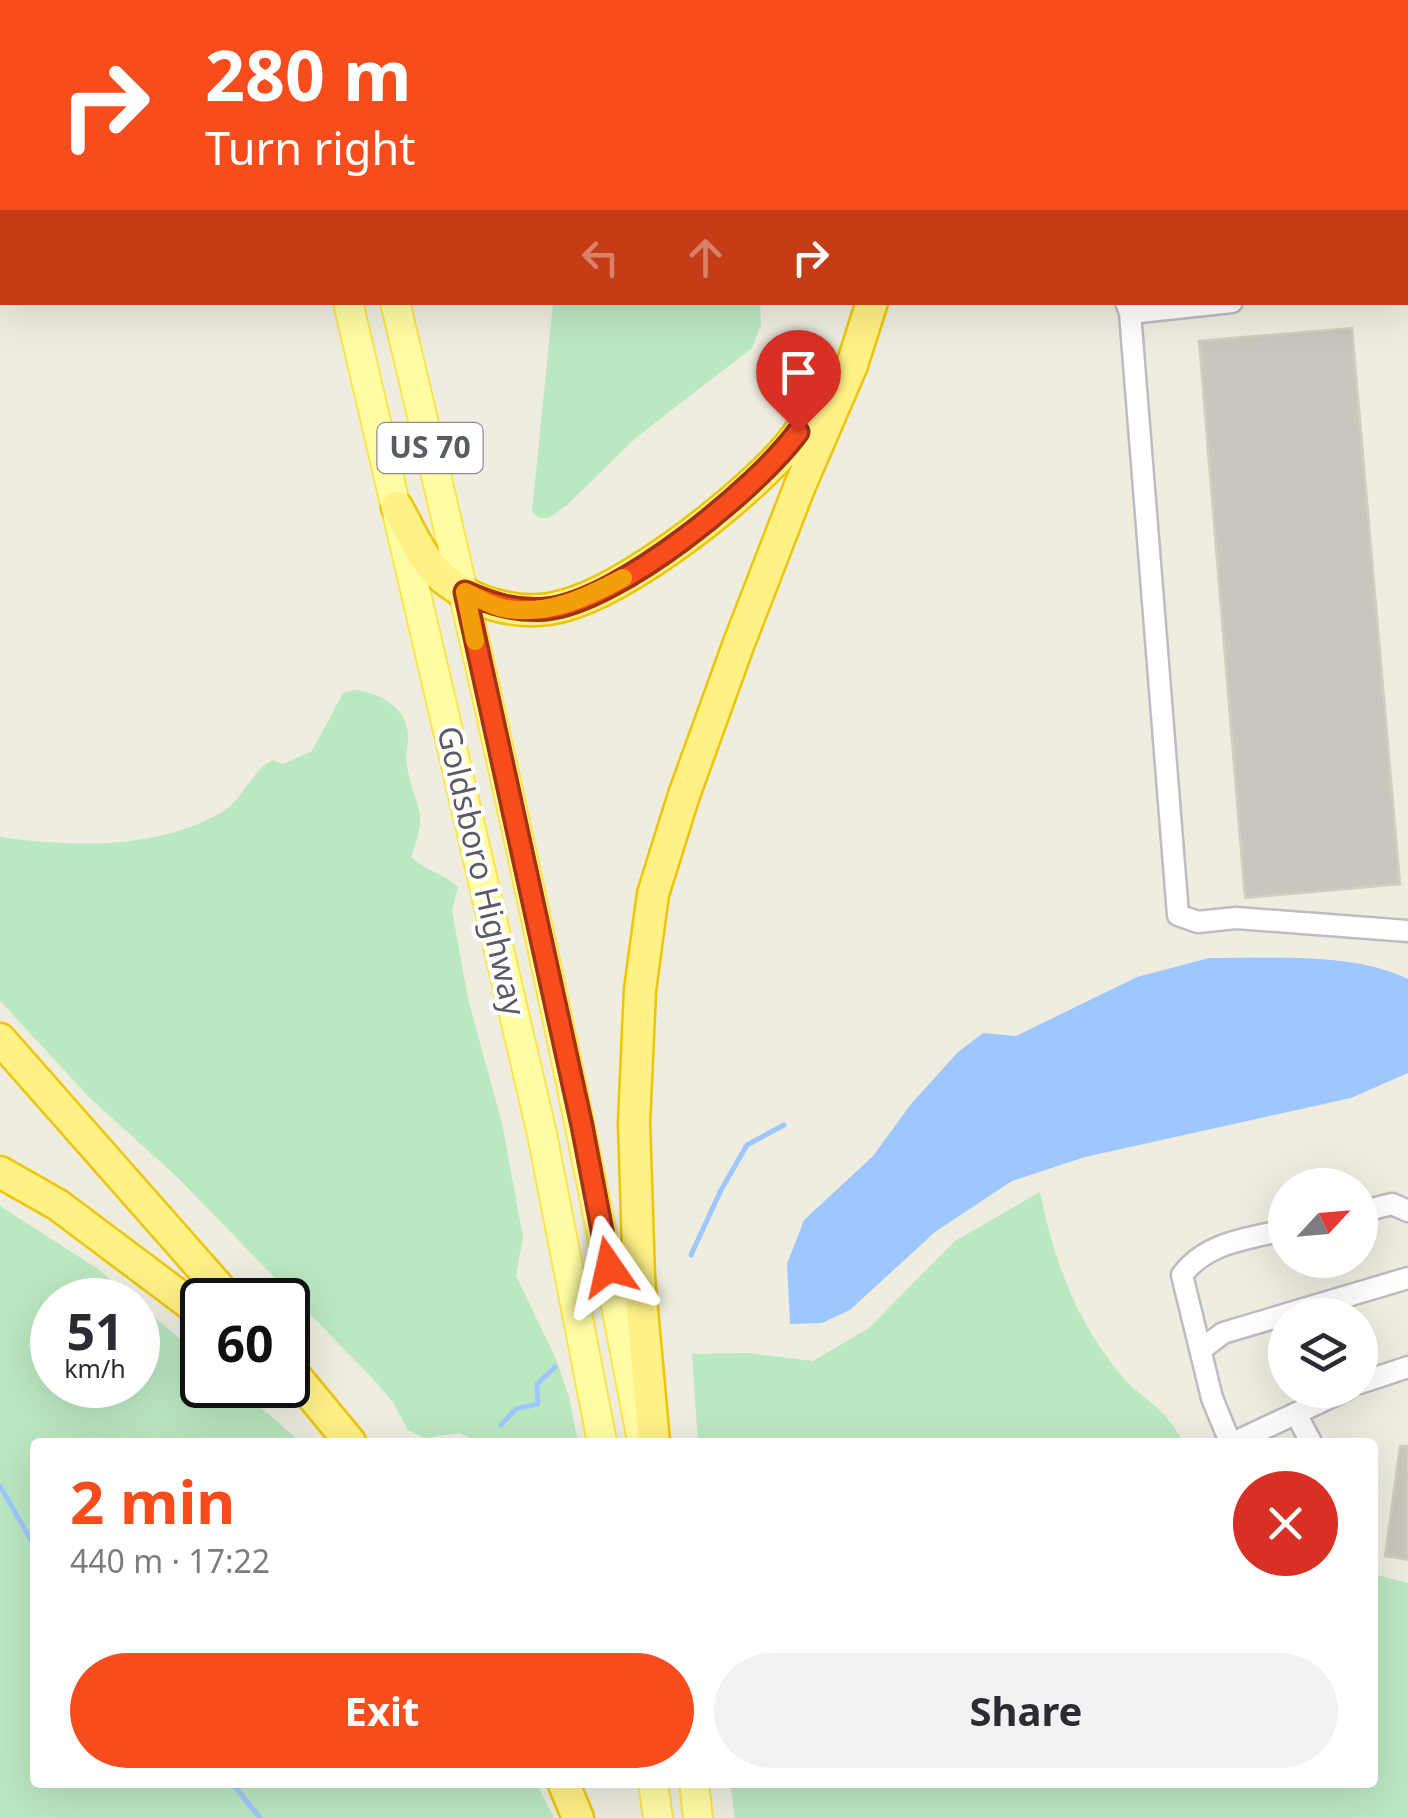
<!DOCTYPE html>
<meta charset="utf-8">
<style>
:root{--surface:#fff;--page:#f2f2f3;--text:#2b2b33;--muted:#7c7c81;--accent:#f74d1d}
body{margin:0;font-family:"Noto Sans",sans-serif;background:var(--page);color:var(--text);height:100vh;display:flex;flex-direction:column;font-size:38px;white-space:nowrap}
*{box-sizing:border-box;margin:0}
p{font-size:32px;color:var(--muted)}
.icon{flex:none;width:55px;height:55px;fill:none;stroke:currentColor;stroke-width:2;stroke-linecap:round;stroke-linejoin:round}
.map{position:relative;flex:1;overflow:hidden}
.details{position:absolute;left:30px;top:1438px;width:1348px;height:350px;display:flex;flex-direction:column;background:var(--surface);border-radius:10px;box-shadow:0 10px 40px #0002}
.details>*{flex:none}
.guide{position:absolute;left:0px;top:0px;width:1410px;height:305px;box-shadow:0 10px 40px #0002;background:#f74d1d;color:#fff;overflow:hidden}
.needle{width:65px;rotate:64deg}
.buttons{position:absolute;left:1268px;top:1168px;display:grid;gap:20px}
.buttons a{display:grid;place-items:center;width:110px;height:110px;border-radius:50%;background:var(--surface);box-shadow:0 10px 40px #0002;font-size:50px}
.speed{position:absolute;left:30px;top:1278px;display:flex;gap:20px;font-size:50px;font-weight:700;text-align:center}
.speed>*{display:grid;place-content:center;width:130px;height:130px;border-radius:50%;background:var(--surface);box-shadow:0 10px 40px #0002;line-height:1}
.speed small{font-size:25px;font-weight:400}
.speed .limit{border:5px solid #111;border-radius:15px;background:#fff;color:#111}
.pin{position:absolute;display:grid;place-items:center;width:85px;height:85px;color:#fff;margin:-102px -42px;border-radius:50% 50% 50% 0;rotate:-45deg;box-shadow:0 0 10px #0007}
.pin .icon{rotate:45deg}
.me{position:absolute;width:110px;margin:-55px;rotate:349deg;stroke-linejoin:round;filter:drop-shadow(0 0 8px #0008)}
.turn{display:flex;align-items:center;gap:35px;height:210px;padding:0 40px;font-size:45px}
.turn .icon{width:130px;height:130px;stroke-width:2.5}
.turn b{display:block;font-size:70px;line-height:85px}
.lanes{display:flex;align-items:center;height:95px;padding:0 40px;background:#0003;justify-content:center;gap:50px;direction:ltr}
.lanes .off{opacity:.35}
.round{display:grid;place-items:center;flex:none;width:105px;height:105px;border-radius:52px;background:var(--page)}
.headline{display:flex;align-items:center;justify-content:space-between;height:170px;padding:0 40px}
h1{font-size:60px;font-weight:700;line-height:75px;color:var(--accent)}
.button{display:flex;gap:20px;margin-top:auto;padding:20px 40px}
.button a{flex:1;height:115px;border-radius:60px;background:var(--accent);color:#fff;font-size:40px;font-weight:700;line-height:115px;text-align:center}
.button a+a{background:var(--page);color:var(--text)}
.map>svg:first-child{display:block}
</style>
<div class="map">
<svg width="1408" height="1818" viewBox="0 0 1408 1818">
<rect width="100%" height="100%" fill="#eeede0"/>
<path fill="#bae8c1" d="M553,303H760L761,325L752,348L638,436L567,505L549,518H539L532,512Z
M354,690C378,692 408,707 408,736C408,748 405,756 407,767C416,813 429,807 411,857C426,871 443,873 458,887L452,910L468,999L502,1123L523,1237L516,1276L556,1359L569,1397L578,1442H479L460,1433L425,1438L408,1430L394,1404L376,1382L177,1177L90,1098L0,1001V837C74,847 152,850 219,814C243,801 252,769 273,760L283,764L312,751L343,693Z
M1040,1192C1054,1259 1073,1314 1116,1369C1140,1400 1164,1404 1183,1442H698L692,1354L748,1353L813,1361L869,1328L955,1241Z
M0,1206L98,1269L134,1300H52V1385H138V1303L202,1358V1385H234L301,1442H35V1782L536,1783L554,1818H0Z
M1373,1574L1408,1583V1818H735L730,1783L1372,1782Z"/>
<path fill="#9fc7ff" d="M1209,958C1269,958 1354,952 1408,979V1073L1351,1098L1085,1157L1012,1181L935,1232L850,1310L822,1323L790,1324L787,1264L804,1220L873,1156L911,1104L958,1052L983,1033L1016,1036L1137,977Z"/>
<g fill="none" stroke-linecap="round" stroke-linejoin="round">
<path stroke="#9fc7ff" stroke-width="5" d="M691,1255L721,1190L747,1145L784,1125
M501,1425L516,1409L538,1404L537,1384L555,1367
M0,1486L35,1547
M231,1782L260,1818"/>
</g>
<path fill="#c9c6bd" stroke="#d3cfbe" stroke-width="2.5" d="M1352,328L1400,884L1245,898L1199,341Z
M1400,1446H1408V1560L1385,1556Z"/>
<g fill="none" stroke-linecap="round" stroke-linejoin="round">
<defs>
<path id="minor" d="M1029,0V2
M1078,0V2
M1127,0V2
M1362,0V2
M1126,302L1130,313L1178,915L1198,922L1236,918L1408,931
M1130,313L1232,302
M1360,1212L1392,1204L1408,1211
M1202,1349L1223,1333L1408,1278
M1360,1383L1408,1367
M1296,1414L1311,1442
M1230,1442L1212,1398L1182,1275C1207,1242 1247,1239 1285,1230
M1235,1442L1346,1390"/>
<path id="major" d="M275,0L276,2
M348,302L542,1134L602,1442
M395,302C486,681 570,1059 642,1441
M653,1782L658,1818
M694,1782L698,1818"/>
<path id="highway" d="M327,0L328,2
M26,2L27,0
M138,2L140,0
M213,2L215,0
M817,2L818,0
M912,2V0
M0,68L2,61
M0,188L2,185
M0,280L2,277
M397,507C411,531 424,566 448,582C475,603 515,614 549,609C616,599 729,509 776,460C795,441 812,415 825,392
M0,1039L230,1300
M0,1172L58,1205L202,1313
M288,1367L350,1442
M654,1442L639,1277L634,1123L640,990L653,894L684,795L739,643L799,488L852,365L872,302
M563,1782L578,1818"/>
</defs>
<use href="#minor" stroke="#bbbdc3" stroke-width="25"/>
<use href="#major" stroke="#fde44a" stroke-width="32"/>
<use href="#highway" stroke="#eec500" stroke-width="35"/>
<use href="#minor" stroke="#fff" stroke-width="20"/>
<use href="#major" stroke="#fffda4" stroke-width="28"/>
<use href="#highway" stroke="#fff186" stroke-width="30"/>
</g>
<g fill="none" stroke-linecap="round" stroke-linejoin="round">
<defs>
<path id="route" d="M609,1267L582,1126L465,592C492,604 517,612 547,609C619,601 756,489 798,432"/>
</defs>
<use href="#route" stroke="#a13213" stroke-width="25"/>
<use href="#route" stroke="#f74d1d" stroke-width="18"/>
<path stroke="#f59e0b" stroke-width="18" d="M475,641L465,592C476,597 489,605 502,608C545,617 586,598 623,578"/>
</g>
<g text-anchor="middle" stroke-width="8" stroke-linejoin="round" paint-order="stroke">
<rect fill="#fff" stroke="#8b8d92" stroke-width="2.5" x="377.5" y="423" width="105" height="50" rx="8"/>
<g font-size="30" font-weight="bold" fill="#595c63">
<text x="430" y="458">US 70</text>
</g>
<g font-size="32" fill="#595c63" stroke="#fff">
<text transform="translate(481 871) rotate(77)" y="11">Goldsboro Highway</text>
</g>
</g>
</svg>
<div class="buttons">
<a><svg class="needle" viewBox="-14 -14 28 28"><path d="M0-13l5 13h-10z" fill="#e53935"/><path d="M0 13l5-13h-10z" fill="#7c7c81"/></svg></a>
<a><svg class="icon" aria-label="layers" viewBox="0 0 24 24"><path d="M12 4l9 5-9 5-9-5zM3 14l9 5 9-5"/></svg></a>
</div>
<div class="speed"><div>51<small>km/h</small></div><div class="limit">60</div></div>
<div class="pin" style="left:798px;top:432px;background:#d93025"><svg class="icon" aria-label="arrive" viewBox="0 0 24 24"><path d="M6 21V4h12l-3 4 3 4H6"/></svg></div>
<svg class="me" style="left:609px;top:1267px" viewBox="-20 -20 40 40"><path d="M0-17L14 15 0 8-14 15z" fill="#f74d1d" stroke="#fff" stroke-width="4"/></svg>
<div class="guide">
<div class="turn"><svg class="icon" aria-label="right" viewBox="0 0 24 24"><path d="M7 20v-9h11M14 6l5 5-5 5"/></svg><div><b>280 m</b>Turn right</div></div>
<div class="lanes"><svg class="icon off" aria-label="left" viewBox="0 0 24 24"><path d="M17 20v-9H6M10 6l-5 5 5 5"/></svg><svg class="icon off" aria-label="ahead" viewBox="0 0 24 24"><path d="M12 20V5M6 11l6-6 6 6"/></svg><svg class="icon" aria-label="right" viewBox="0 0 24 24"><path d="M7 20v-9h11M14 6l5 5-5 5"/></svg></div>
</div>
<section class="details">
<div class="headline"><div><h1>2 min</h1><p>440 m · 17:22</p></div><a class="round" style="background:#d93025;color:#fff"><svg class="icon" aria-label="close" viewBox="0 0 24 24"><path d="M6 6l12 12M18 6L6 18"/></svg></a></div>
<div class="button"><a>Exit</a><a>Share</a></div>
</section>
</div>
